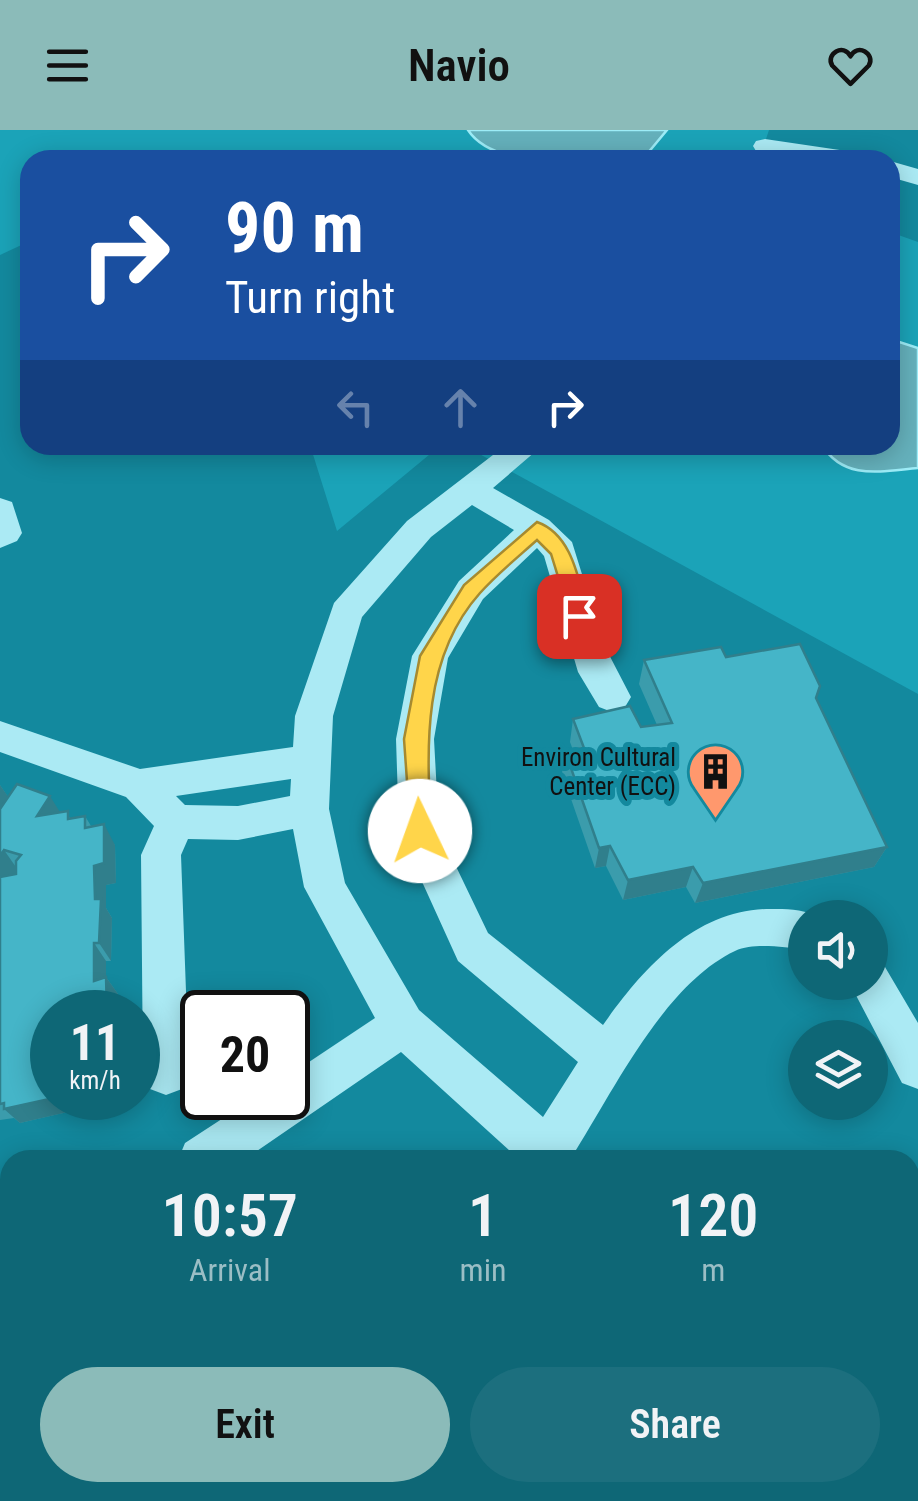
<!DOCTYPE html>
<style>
:root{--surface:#0e6776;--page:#1c6f7e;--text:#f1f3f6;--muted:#9bbec5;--accent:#8bbbb9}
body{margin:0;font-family:"Roboto Condensed",sans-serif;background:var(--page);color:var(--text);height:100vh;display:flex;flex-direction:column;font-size:38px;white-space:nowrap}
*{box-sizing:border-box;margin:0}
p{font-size:32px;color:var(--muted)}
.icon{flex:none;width:55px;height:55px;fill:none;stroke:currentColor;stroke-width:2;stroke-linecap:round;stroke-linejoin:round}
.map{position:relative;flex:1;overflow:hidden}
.panel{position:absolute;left:0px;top:1020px;width:920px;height:352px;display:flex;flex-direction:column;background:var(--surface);border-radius:30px 30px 0 0;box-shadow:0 5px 25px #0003}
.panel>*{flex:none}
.guide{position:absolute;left:20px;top:20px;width:880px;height:305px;border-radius:30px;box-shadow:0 5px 25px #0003;background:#1a4fa0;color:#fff;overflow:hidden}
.buttons{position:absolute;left:788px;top:770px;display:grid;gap:20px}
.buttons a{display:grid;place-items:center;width:100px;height:100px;border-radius:50%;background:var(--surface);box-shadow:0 5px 25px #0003;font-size:50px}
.speed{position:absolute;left:30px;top:860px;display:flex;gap:20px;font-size:50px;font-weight:700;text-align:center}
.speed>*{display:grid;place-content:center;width:130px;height:130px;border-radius:50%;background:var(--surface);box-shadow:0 5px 25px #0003;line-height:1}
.speed small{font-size:25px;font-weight:400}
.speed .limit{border:5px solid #111;border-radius:15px;background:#fff;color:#111}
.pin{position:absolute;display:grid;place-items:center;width:85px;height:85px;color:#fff;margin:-42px;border-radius:20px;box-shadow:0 5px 15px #0006}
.me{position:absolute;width:110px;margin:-55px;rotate:357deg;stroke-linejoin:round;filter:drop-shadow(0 0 8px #0008)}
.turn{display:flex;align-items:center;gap:35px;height:210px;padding:0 40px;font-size:45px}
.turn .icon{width:130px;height:130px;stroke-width:2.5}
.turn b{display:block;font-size:70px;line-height:85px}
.lanes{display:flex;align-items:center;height:95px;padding:0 40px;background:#0003;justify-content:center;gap:50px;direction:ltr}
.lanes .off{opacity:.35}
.eta{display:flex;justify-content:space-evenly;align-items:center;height:170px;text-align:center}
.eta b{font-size:60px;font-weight:600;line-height:70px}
.primary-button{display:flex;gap:20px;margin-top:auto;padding:20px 40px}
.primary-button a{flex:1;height:115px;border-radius:60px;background:var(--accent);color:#111;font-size:40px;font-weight:600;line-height:115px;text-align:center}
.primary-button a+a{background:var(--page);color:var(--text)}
header{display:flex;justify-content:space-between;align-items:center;height:130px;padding:0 40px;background:var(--accent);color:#111;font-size:45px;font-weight:600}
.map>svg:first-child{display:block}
</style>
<header><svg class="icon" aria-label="menu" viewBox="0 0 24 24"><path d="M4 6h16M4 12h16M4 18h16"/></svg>Navio<svg class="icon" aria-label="heart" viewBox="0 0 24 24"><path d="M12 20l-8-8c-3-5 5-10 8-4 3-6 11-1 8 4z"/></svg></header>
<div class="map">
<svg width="918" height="1371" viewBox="0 0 918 1371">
<rect width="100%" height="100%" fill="#13899e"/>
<path fill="#1ba3b8" d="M0,0H769L759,30H30V111L0,125Z
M890,102L918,112V564L463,315H890Z
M310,315H441L337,401Z"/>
<path fill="#65b1bc" stroke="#9decf7" stroke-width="2.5" d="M468,0H667L642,30C595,30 496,43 468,0Z
M890,209L918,218V338C882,341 844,351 822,315H890Z"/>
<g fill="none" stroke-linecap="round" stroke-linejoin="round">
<path fill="#abeaf4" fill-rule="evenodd" d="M765,9L860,23L872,30H810L756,21L753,16L756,11Z
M890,31L918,39V55L890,47Z
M506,315H543L493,358L549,390L572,412L604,515L631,567L625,577L612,582L599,577L578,542L544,426L537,418L483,469L448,528L434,609L439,701L488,803L603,895C644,837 698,776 776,779C792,779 806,780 821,788H805V819C784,818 755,812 735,821C665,854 615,958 576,1020L580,1030H520L401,922L244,1030H178L185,1013L254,968H288V946L375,888L304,757L293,699L238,710L188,709L181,725L189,943L182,959L166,965L150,959L143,943L141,725L154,696L126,667L0,622V591L140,639L293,617L295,586L334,473L407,391ZM472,375L514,400L459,451L412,526L396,609L399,701L458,831L578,932L543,987L419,880L345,753L329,679L333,586L362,487L431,407ZM291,649L290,666L238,676L185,675L176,666Z
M0,368L12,372L22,403L17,411L0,418Z
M870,831L885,837L918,893V959L902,953L849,852H870Z
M10,1094V1145L0,1149V1098Z
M918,1124V1174L910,1175V1125Z
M160,1362H216L219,1371H163Z
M808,1362H864L863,1371H807Z"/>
</g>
<path fill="#3b9cac" d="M726,527L816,568L887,717L874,737L695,773L686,757L623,770L606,736L595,738L562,643L565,621L573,620L570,612L573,589L641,597L657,595L639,554L644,530Z
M0,655L8,667L60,682L72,689L85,686L91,696L115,715L116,753L106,755V778L112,788L111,831H106V847L118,864L119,882H52L111,972L20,993L14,988L0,990Z
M592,1362H745L742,1371H604Z"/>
<path fill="#307f8c" d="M0,655L9,668L0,682Z
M50,666L63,687L37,686Z
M104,694L115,715L116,753L106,755V778L112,788L111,831L99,813L95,769L94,736Z
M610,716L606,736L595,738L599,718Z
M887,717L874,737L695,773L703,753Z
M4,720L18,740L0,759V726Z
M693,737L686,757L623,770L628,750Z
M94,813L106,831V868L94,851Z
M106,847L118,864L119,882H107Z
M54,968H111V972L20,993L4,979Z
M52,1362H74L76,1370L53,1371Z"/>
<path fill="#45b5c8" stroke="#307f8c" stroke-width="2.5" d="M800,514L820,556L816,568L887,717L703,753L693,737L628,750L610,716L599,718L565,621L584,618L573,589L630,576L641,597L672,593L644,530L721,517L726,527Z
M17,654L50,666L37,686L68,681V689L85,686V698L104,694V733L94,736L95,769H101L99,813H94V851L106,847L107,882H52V968H54L4,979V973L0,974V747L16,744V731L21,725L4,720L0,726V679Z
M0,1250L10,1253V1362H52L53,1371H0Z
M599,1362H745L742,1371H612Z"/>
<path fill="#ffd54a" stroke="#a68a30" stroke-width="2.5" d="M537,392C574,405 579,454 589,486L586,492H572L551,424L537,410C518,427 497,444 480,463C421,529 427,619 431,701L428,708H411L404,609L420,526L464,455Z"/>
<defs>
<symbol id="building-pin" viewBox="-11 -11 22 30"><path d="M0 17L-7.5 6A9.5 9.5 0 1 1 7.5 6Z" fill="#ff986d" stroke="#13899e"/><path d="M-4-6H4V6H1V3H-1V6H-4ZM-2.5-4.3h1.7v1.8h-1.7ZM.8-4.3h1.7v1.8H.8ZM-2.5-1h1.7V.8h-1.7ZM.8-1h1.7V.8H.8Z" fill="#111"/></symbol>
</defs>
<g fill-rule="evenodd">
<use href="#building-pin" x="684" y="610" width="63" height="86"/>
</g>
<g text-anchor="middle" stroke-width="10" stroke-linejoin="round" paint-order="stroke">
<g font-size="25" fill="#111" stroke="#13899e" text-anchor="end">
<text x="676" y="636">Environ Cultural<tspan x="676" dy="29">Center (ECC)</tspan></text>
</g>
</g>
</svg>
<div class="buttons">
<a><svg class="icon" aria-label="sound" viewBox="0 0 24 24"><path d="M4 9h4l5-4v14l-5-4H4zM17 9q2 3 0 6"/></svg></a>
<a><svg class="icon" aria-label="layers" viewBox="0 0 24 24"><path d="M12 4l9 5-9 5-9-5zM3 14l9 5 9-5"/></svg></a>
</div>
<div class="speed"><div>11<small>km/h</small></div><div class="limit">20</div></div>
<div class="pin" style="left:579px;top:486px;background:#d93025"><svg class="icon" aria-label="arrive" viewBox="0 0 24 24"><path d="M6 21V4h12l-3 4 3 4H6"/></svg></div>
<svg class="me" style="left:420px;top:701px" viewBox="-20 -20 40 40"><circle r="19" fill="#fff"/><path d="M0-13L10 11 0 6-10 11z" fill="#ffd54a"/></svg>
<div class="guide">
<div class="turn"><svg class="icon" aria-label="right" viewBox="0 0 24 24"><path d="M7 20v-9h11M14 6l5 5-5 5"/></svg><div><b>90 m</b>Turn right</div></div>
<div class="lanes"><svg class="icon off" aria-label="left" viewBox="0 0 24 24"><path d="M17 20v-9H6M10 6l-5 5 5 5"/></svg><svg class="icon off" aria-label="ahead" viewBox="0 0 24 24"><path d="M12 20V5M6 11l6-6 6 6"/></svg><svg class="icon" aria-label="right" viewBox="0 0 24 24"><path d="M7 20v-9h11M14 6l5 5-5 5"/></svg></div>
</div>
<section class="panel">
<div class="eta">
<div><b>10:57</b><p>Arrival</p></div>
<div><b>1</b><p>min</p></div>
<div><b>120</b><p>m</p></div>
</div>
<div class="primary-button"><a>Exit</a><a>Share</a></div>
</section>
</div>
